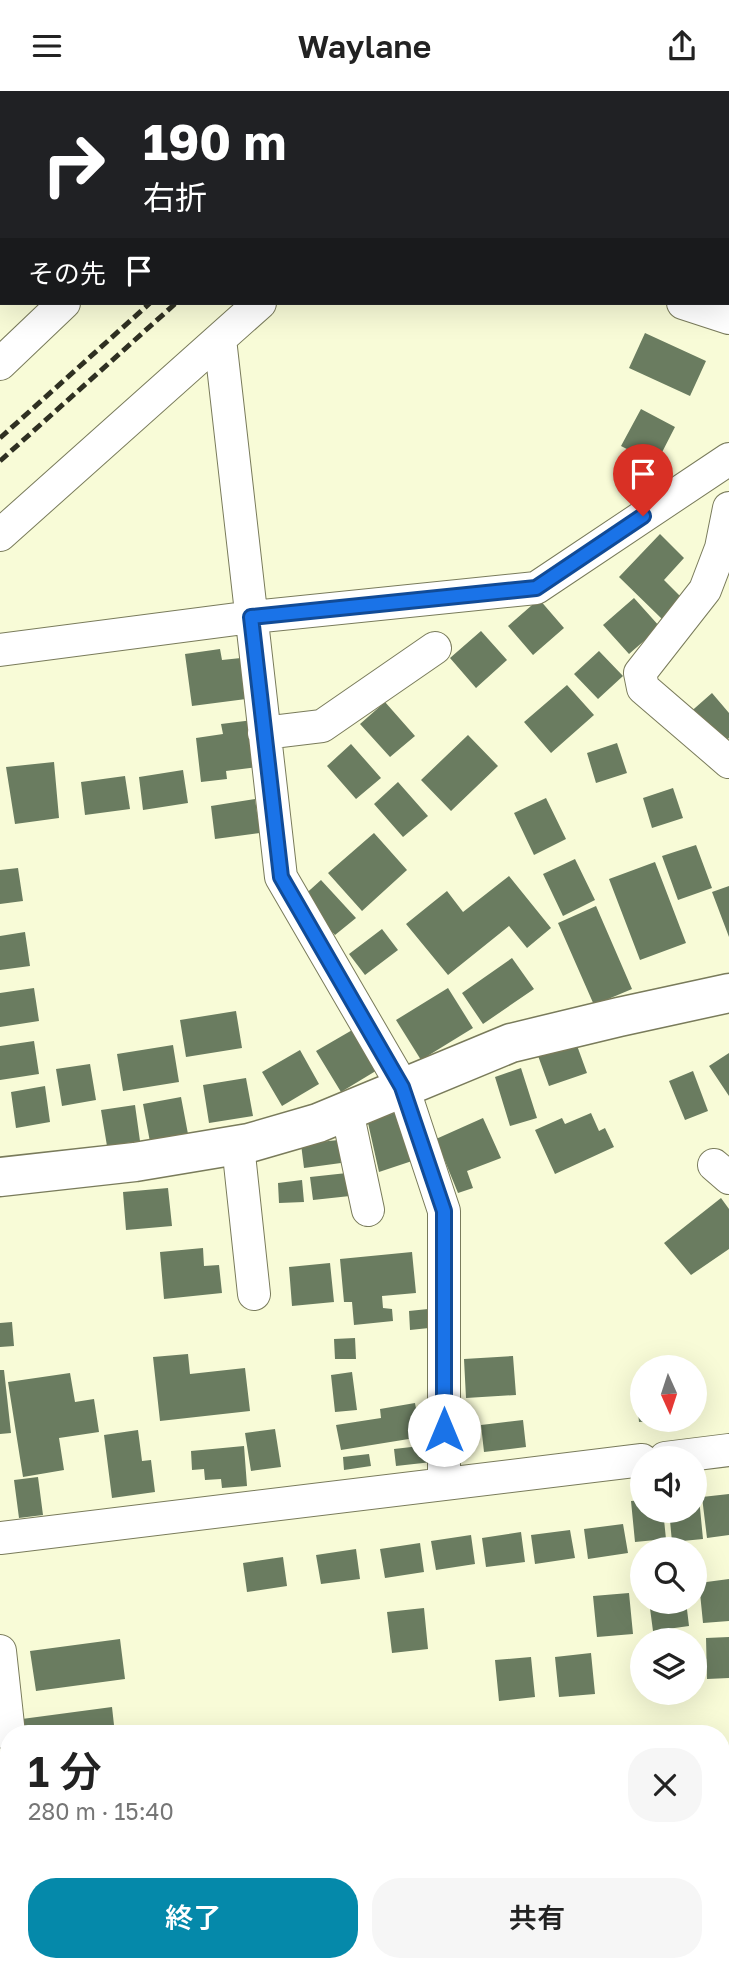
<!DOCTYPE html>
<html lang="ja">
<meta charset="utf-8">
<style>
:root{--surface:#fff;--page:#f6f6f6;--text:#222;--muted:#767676;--accent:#0589aa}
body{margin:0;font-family:"Golos Text","Noto Sans JP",sans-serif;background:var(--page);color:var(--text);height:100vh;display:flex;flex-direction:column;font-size:26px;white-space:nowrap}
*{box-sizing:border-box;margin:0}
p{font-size:23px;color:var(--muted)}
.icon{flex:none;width:38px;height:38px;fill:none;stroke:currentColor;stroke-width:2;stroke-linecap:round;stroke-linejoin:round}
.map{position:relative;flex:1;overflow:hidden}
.sheet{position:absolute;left:0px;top:1634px;width:730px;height:247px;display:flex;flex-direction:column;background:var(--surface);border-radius:28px 28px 0 0;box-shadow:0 7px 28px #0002}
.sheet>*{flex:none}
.hud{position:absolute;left:0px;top:0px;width:730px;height:214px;box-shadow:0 7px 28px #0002;background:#202124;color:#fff;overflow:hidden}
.needle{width:46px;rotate:177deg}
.fabs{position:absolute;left:630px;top:1264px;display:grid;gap:14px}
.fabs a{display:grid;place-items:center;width:77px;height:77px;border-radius:50%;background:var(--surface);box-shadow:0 7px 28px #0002;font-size:35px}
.pin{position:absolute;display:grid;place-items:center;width:60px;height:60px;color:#fff;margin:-72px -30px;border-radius:50% 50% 50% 0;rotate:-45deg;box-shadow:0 0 7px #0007}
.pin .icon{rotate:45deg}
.me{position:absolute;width:77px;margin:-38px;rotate:0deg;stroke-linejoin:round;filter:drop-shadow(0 0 5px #0008)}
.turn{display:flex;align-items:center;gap:24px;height:147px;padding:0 28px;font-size:32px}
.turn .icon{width:91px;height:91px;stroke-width:2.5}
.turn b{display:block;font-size:49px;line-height:60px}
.then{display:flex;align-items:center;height:66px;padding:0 28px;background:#0003;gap:14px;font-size:26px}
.round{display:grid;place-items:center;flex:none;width:74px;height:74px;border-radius:28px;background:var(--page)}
.head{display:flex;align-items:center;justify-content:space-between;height:119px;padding:0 28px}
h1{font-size:42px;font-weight:600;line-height:52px}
.cta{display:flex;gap:14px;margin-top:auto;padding:14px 28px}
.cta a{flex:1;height:80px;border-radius:28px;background:var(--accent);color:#fff;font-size:28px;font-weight:600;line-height:80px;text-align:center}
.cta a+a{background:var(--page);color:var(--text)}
header{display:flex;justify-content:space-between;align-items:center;height:91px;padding:0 28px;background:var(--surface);font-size:32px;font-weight:600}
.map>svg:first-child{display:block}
</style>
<header><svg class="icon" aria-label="menu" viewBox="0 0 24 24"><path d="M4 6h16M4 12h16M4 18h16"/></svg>Waylane<svg class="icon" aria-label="share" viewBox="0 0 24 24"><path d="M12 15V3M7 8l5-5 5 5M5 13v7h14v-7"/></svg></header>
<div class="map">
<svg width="729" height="1880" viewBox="0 0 729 1880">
<rect width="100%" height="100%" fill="#f8fbd7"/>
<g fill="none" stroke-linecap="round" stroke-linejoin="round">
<path stroke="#89b498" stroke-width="52" d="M134,0L140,2
M728,191H729"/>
</g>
<path fill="#6a7c60" d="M645,242L706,270L690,305L629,277Z
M641,318L675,336L656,373L621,355Z
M660,443L684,467L664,489L682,507L662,528L619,486Z
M634,507L660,536L629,563L603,534Z
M539,508L564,537L533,564L508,535Z
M481,540L507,569L476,597L450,567Z
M220,558L222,569L241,567L246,608L192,615L185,563Z
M599,560L623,585L598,608L574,583Z
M567,594L594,624L551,662L524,631Z
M712,602L729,622V647L717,658L687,624Z
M385,611L415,645L390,666L360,633Z
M253,629L258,676L226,680L227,688L201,691L196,647L223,643L221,633Z
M468,644L498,675L451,720L421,689Z
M617,652L627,682L596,692L587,662Z
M351,653L381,687L356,708L327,675Z
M54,671L59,727L15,733L6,676Z
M183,679L188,712L143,719L139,686Z
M125,685L130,718L85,724L81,691Z
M398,691L428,725L403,746L374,713Z
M673,697L683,727L652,737L643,707Z
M546,707L566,748L534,764L514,722Z
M255,708L260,742L215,748L211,715Z
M374,742L407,779L362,820L328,782Z
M696,754L712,797L678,809L662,765Z
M575,768L595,809L563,825L543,783Z
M655,771L686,852L640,869L609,788Z
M18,777L23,810L0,813V779Z
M509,785L551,837L527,857L509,835L448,884L406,833L447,800L463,821Z
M321,789L356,827L335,844L301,807Z
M729,795V846L712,801Z
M596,815L632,898L594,914L558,832Z
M382,838L398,859L365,884L349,863Z
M25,841L30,875L0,879V845Z
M512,867L534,898L483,933L462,902Z
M34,897L39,930L0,936V902Z
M448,897L473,937L421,969L396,929Z
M236,920L242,957L186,966L180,929Z
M354,938L379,978L341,1001L316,960Z
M575,949L587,982L549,995L537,962Z
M34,950L39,983L0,989V955Z
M173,954L179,991L123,1000L117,963Z
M300,959L319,993L282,1015L262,981Z
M729,962V1005L709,975Z
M90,973L96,1009L62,1015L56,978Z
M521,977L537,1027L510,1035L495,986Z
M693,980L708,1020L685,1029L669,990Z
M246,987L253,1025L209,1032L203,994Z
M45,995L50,1031L16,1037L11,1001Z
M181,1006L188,1043L150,1051L143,1013Z
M135,1014L140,1050L107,1055L101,1019Z
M400,1020L412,1070L379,1081L368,1032Z
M591,1022L599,1040L605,1037L614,1056L555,1083L535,1039L562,1027L565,1033Z
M483,1027L501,1067L467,1080L473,1097L458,1102L436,1048Z
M338,1049L341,1072L304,1077L301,1053Z
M347,1082L350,1105L313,1109L310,1086Z
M302,1089L304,1111L279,1112L278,1092Z
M168,1097L172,1135L126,1139L123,1101Z
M721,1107L729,1118V1158L691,1184L664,1152Z
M203,1157L204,1175L219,1174L222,1202L164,1208L160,1161Z
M412,1161L416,1202L382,1205L383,1217L392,1218L393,1230L354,1234L352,1211H344L340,1168Z
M330,1172L334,1211L292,1215L289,1176Z
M428,1218L429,1237L410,1239L409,1220Z
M12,1231L14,1255L0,1256V1232Z
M355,1247L356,1268H335L334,1248Z
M188,1263L190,1283L245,1277L250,1320L160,1330L153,1266Z
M513,1265L516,1304L466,1307L464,1268Z
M0,1279H4L11,1342L0,1343Z
M352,1281L357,1319L335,1321L331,1284Z
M70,1282L75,1311L94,1308L99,1341L59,1347L64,1379L23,1386L8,1291Z
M635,1291H642V1328H653V1330L639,1331Z
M415,1312L421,1346L341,1359L336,1334L381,1327L380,1318Z
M523,1329L526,1356L484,1361L481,1334Z
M275,1338L281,1376L251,1380L245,1342Z
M138,1339L142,1370L151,1369L155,1401L112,1407L104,1344Z
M429,1354L432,1371L396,1375L394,1358Z
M244,1355L247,1395L222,1397L221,1388L205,1389L204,1378L192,1379L191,1360Z
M369,1363L371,1375L344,1379L343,1366Z
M38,1386L43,1424L19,1427L14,1389Z
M729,1403V1444L707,1447L702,1406Z
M695,1407H699L703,1448L672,1451L669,1419H695Z
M642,1409V1419H663L666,1448L635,1451L631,1410Z
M623,1433L628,1462L588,1468L584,1438Z
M570,1439L575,1467L535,1473L531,1444Z
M521,1441L525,1471L486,1476L482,1447Z
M471,1444L475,1473L436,1479L431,1450Z
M420,1452L424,1481L385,1487L380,1458Z
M356,1458L360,1488L321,1493L316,1464Z
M283,1466L287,1495L247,1501L243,1472Z
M729,1488V1530L703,1532L699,1492Z
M629,1502L633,1543L597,1546L593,1505Z
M649,1510H686L689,1535L653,1540Z
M424,1517L428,1558L392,1562L387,1521Z
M729,1546V1587L707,1588L706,1547Z
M120,1548L125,1588L36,1600L30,1560Z
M591,1562L595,1603L559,1606L555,1566Z
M531,1566L535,1606L499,1610L495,1569Z
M112,1616L115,1643H24L22,1628Z
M721,1707H729V1751L721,1752Z
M9,1796V1834L0,1835V1797Z"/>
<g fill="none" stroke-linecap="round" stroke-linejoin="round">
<defs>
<path id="minor" d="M264,0L269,2
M291,2L293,0
M501,2L503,0
M0,109H2
M683,212L729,227
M220,248L281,786L403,996L444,1120V1393
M0,273L64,212
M729,417L721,457L705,499L640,582L643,597L729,671
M0,444L260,212
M0,559L252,526L536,497L729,368
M264,642L322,635L435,557
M347,1020L368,1119
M238,1054L254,1203
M714,1074L729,1087
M665,1367L729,1359
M0,1447L642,1369
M0,1560L9,1643
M721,1783L729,1782
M0,1870L9,1868
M35,1872L36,1880"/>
<path id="tertiary" d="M0,1086L135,1071L249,1052L318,1032L511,952L619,926L729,902"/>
<path id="secondary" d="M0,54H2
M728,152L729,151"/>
</defs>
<use href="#minor" stroke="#797b5b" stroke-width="34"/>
<use href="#tertiary" stroke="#797b5b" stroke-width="41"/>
<use href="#secondary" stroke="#797b5b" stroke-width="41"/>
<use href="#minor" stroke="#fff" stroke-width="32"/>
<use href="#tertiary" stroke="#fff" stroke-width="38"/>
<use href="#secondary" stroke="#fff" stroke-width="38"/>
<path stroke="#2f3022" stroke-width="5" stroke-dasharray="10 5" stroke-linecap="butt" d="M384,2L385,0
M408,2L410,0
M0,347L150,212
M0,370L176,212"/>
</g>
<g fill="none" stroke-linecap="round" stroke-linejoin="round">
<defs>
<path id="route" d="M444,1339V1120L402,996L281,786L251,526L536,497L643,425"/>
</defs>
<use href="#route" stroke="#114b97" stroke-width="18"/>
<use href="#route" stroke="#1a73e8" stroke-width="12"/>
</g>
</svg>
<div class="fabs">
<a><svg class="needle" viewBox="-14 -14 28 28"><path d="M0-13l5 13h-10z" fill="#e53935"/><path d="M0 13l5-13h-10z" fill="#767676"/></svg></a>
<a><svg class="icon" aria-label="sound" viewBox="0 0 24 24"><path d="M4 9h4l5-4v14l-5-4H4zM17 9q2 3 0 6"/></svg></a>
<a><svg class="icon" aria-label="search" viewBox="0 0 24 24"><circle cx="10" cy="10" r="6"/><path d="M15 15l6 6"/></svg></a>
<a><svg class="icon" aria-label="layers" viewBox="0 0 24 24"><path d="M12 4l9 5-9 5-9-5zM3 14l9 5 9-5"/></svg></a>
</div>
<div class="pin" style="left:643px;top:425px;background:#d93025"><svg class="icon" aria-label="arrive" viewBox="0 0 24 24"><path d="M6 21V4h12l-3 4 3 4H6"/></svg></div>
<svg class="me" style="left:444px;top:1339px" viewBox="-20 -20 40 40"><circle r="19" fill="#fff"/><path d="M0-13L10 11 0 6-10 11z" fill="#1a73e8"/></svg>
<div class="hud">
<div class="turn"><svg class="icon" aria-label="right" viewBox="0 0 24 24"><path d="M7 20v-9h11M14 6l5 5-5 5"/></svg><div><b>190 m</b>右折</div></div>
<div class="then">その先<svg class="icon" aria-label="arrive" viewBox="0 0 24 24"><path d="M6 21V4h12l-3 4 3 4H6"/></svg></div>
</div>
<section class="sheet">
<div class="head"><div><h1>1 分</h1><p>280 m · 15:40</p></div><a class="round"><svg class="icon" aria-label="close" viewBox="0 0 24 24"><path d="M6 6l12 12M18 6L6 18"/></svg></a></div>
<div class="cta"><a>終了</a><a>共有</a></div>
</section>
</div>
